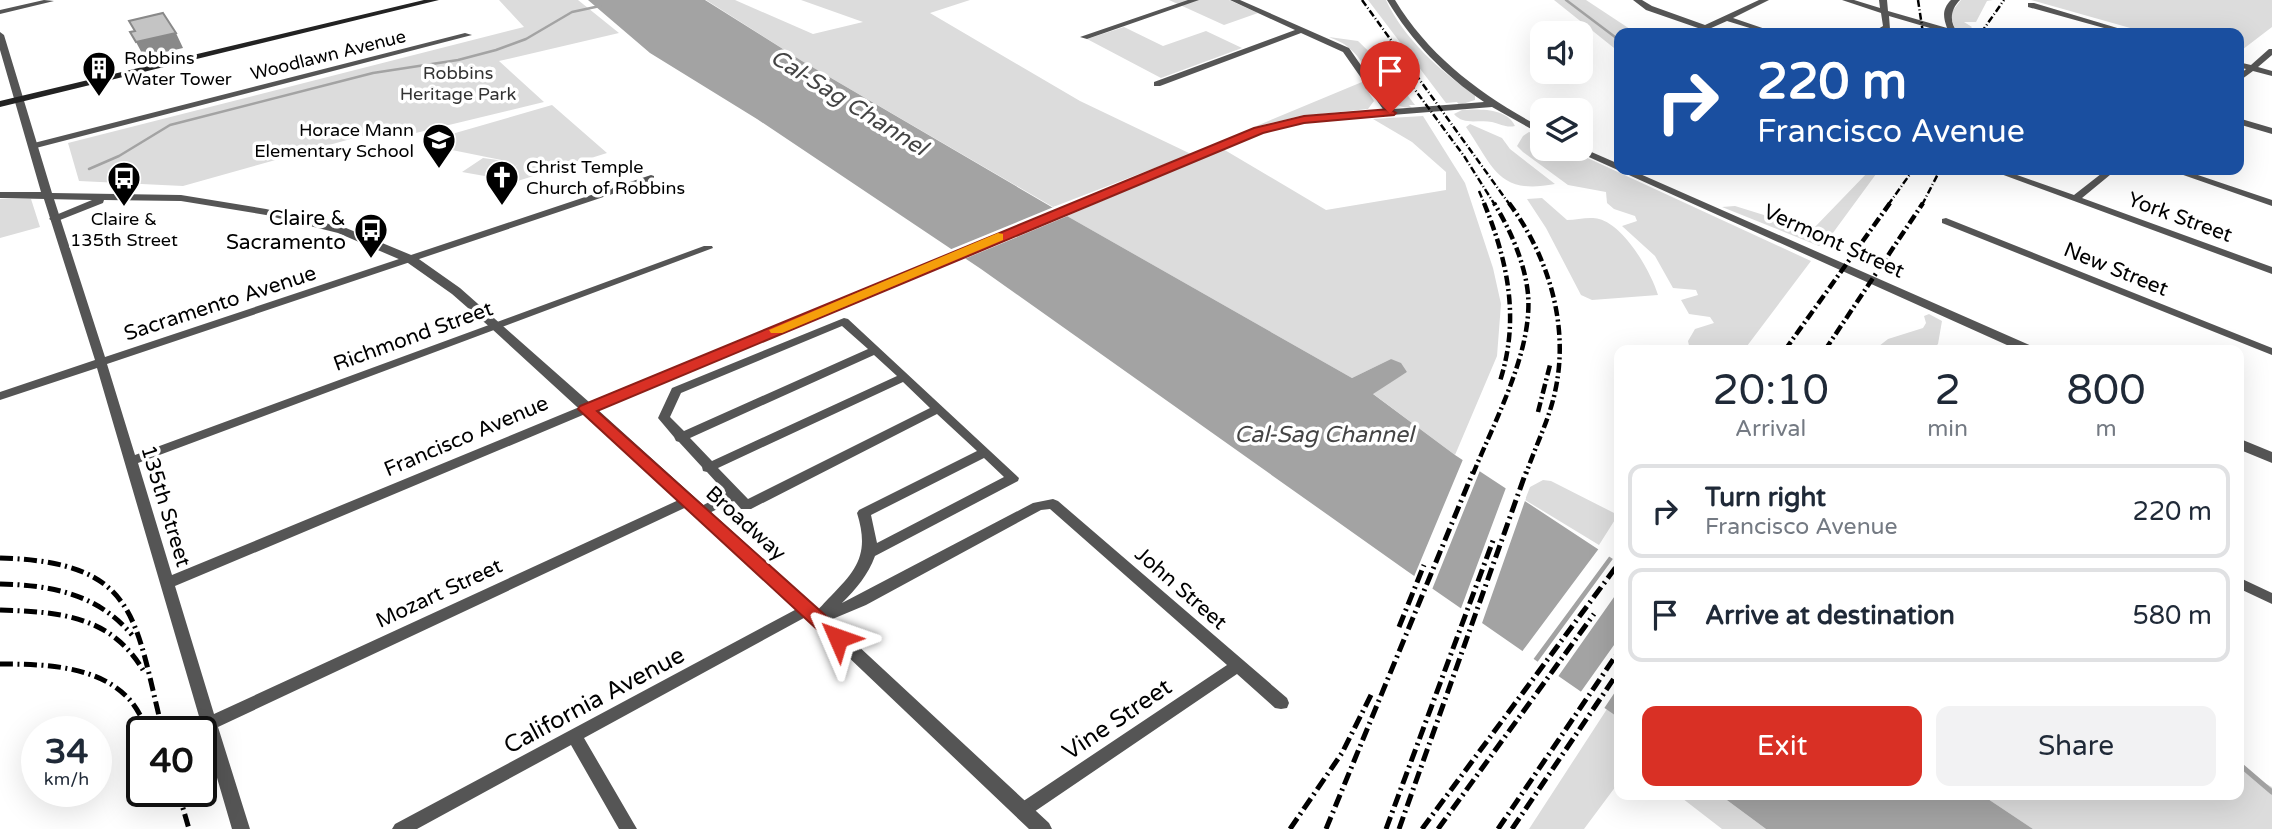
<!DOCTYPE html>
<style>
:root{--surface:#fff;--page:#f2f2f3;--text:#1f2937;--muted:#747a83;--line:#e0e1e3;--accent:#d93025}
body{margin:0;font-family:"Varela Round",sans-serif;background:var(--page);color:var(--text);height:100vh;display:flex;flex-direction:column;font-size:26px;white-space:nowrap}
*{box-sizing:border-box;margin:0}
p{font-size:23px;color:var(--muted)}
.icon{flex:none;width:38px;height:38px;fill:none;stroke:currentColor;stroke-width:2;stroke-linecap:round;stroke-linejoin:round}
.map{position:relative;flex:1;overflow:hidden}
.details{position:absolute;left:1614px;top:345px;width:630px;height:455px;display:flex;flex-direction:column;background:var(--surface);border-radius:14px;box-shadow:0 7px 28px #0002}
.details>*{flex:none}
.guide{position:absolute;left:1614px;top:28px;width:630px;height:147px;border-radius:14px;box-shadow:0 7px 28px #0002;background:#1a4fa0;color:#fff;overflow:hidden}
.buttons{position:absolute;left:1530px;top:21px;display:grid;gap:14px}
.buttons a{display:grid;place-items:center;width:63px;height:63px;border-radius:14px;background:var(--surface);box-shadow:0 7px 28px #0002;font-size:35px}
.speed{position:absolute;left:21px;top:716px;display:flex;gap:14px;font-size:35px;font-weight:700;text-align:center}
.speed>*{display:grid;place-content:center;width:91px;height:91px;border-radius:50%;background:var(--surface);box-shadow:0 7px 28px #0002;line-height:1}
.speed small{font-size:18px;font-weight:400}
.speed .limit{border:4px solid #111;border-radius:10px;background:#fff;color:#111}
.pin{position:absolute;display:grid;place-items:center;width:60px;height:60px;color:#fff;margin:-72px -30px;border-radius:50% 50% 50% 0;rotate:-45deg;box-shadow:0 0 7px #0007}
.pin .icon{rotate:45deg}
.me{position:absolute;width:77px;margin:-38px;rotate:313deg;stroke-linejoin:round;filter:drop-shadow(0 0 5px #0008)}
.turn{display:flex;align-items:center;gap:24px;height:147px;padding:0 28px;font-size:32px}
.turn .icon{width:91px;height:91px;stroke-width:2.5}
.turn b{display:block;font-size:49px;line-height:60px}
.eta{display:flex;justify-content:space-evenly;align-items:center;height:119px;text-align:center}
.eta b{font-size:42px;font-weight:600;line-height:49px}
.button{display:flex;gap:14px;margin-top:auto;padding:14px 28px}
.button a{flex:1;height:80px;border-radius:14px;background:var(--accent);color:#fff;font-size:28px;font-weight:600;line-height:80px;text-align:center}
.button a+a{background:var(--page);color:var(--text)}
ul{padding:0;list-style:none}
li{display:flex;align-items:center;gap:21px;height:94px;margin:0 14px 10px;padding:0 14px;border:4px solid var(--line);border-radius:14px}
li div{flex:1}
li b{display:block;font-size:26px}
li em{font-style:normal}
.map>svg:first-child{display:block}
</style>
<div class="map">
<svg width="2272" height="829" viewBox="0 0 2272 829">
<rect width="100%" height="100%" fill="#fff"/>
<path fill="#dcdcdc" d="M499,0H578L619,33L499,61L544,102L395,138L390,128L183,186L79,181L68,143L524,27Z
M706,0H735L813,34L863,22L801,0H970L930,13L1080,101L1191,154L1053,207L802,61Z
M1169,0H1229L1258,13L1224,25Z
M1368,0H1386C1404,39 1440,71 1475,95V100L1459,105L1457,102L1446,103Z
M1554,0H1586L1636,33H1619V52Z
M1961,0H1993L1987,1L1976,22H1964L1972,27L1966,33L1955,29L1950,14Z
M2031,0H2272V27L2238,53V33H2148Z
M1124,27L1163,46L1206,31L1242,48L1161,78L1087,39Z
M1329,37L1358,41L1388,70L1415,105H1409L1412,108C1374,107 1374,68 1349,48C1344,43 1336,40 1329,37Z
M1362,82L1374,101L1368,109L1300,116L1254,127Z
M552,105L607,153L498,187L496,180L519,164L496,178L462,172L483,158L511,162L447,149L438,138Z
M1462,110C1479,109 1507,108 1515,126C1506,128 1501,124 1492,122C1479,119 1464,126 1454,114Z
M1423,116L1465,183L1493,268L1501,304L1497,356L1455,455L1372,393L1407,372L1391,359L1352,378L1067,216L1223,149L1326,210L1446,190V172L1412,142L1373,119Z
M1470,124L1502,138L1510,149L1555,184C1498,195 1494,168 1466,127Z
M1529,132L1542,137V149H1568L1811,261L1744,350H1690L1688,341L1695,329L1714,323L1710,317L1689,314L1681,300L1698,295L1696,290L1673,288L1655,256L1622,226L1637,221L1635,216L1614,209L1607,203L1606,192L1568,185L1523,152L1517,146L1523,136Z
M1870,170H1879L1827,241L1819,246L1722,207L1735,206L1812,230Z
M1542,198L1567,220C1577,220 1590,216 1599,219C1625,226 1651,272 1658,295L1592,300L1581,295L1546,228L1527,199Z
M0,199H31L40,227L0,238Z
M1929,314L1942,321L1938,344L1932,350H1874L1888,339L1923,328L1926,323L1924,316Z
M1543,480L1551,481L1618,515L1599,545L1525,500L1530,487Z
M1607,709L1619,718V782L1584,829H1529Z
M2238,762L2255,778L2272,787V829H2033L1982,795L2238,794Z
M1678,795H1720L1766,829H1722Z"/>
<path fill="#a3a3a3" d="M588,0H705L802,61L1067,216L1352,378L1391,359L1401,363L1407,372L1373,394L1455,455L1619,563V718L1407,571L981,269L757,119L650,53Z
M1720,795H1982L2033,829H1766Z"/>
<path fill="#fff" d="M1056,206L1070,215L962,260L949,250Z
M1464,457L1481,468L1431,592L1413,579Z
M1507,485L1526,498L1481,626L1460,611Z
M1600,547L1611,554L1532,661L1521,653Z
M1615,556L1619,558V590L1557,678L1536,664Z
M1619,638V686L1603,710L1580,693Z"/>
<g fill="none" stroke-linecap="round" stroke-linejoin="round">
<path stroke="#a3a3a3" stroke-width="2.5" d="M1566,0L1619,40
M89,169L119,156L170,125L373,73L458,60L496,50L526,39L572,12L600,6"/>
<path stroke="#a3a3a3" stroke-width="5" d="M2238,763L2272,792"/>
<path fill="#555" fill-rule="evenodd" d="M44,0L54,1L0,14V10Z
M1188,0H1199L1087,39L1080,37Z
M1230,0H1240L1349,48L1394,113L1393,115H1387L1343,52L1301,33L1160,86H1154V82L1295,30Z
M1633,0H1642L1652,6L1705,25L1759,0H1769L1733,18L1777,33H1766L1727,21L1700,33H1690L1698,28L1646,10Z
M1842,0H1854L1880,8L1879,0H1887L1888,11L1947,28C1943,17 1942,9 1951,0H1960C1950,10 1949,22 1958,33H1947L1889,16L1890,29L1881,33H1871L1883,26L1881,13Z
M2028,3H2034L2134,33H2122L2028,7Z
M465,33L472,35L36,148H30L28,146L30,144Z
M2269,49H2272V55L2258,67L2272,71V76L2253,71L2238,82V76L2246,69L2238,67V62L2251,65Z
M2238,118L2272,128V134L2238,124Z
M1990,170H2003L2074,195L2106,170H2116L2082,198L2272,267V274Z
M2169,170H2183L2272,200V206Z
M651,175L654,176V180L107,364L135,455L704,246H712L713,248L138,463L172,575L582,406H590L592,409L590,412L175,586L214,714L683,498H693L695,501L693,504L218,727L250,829H232L97,368L0,400V392L95,360L43,196L48,193L53,196L105,357Z
M1946,218L2272,348V355L1942,223V219Z
M844,318L848,319L1019,478L1018,481L875,556C868,575 856,589 842,603L1033,503L1053,499L1058,501L1287,698L1289,703L1287,708L1281,709L1275,708L1237,674L1028,816L1022,818L1016,816L1014,811L1016,806L1227,665L1050,509L1041,510L866,605L823,623L818,625L813,623L811,619L813,615C818,610 825,602 831,596C859,568 869,552 857,513L859,510L977,451L937,414L751,509H741L734,501L701,517L696,515L694,512L696,509L726,493L707,472L703,471L702,467L679,442L676,441L674,437L658,418L672,388ZM842,326L868,349L684,431L670,417L681,393ZM874,355L897,376L712,461L690,438ZM903,382L930,408L748,499L718,468ZM984,458L1004,477L877,543L871,515Z
M2238,577L2272,593V604L2238,588Z
M808,603L813,605L815,609L813,613L584,738L637,829H619L571,745L417,829H392L395,824Z"/>
<path fill="#555" fill-rule="evenodd" d="M1387,0H1395C1430,58 1483,96 1542,128V135L1492,107L1304,122L1263,132L597,409L814,605L1049,823L1052,829H1029L802,613L492,329L452,294L408,263L338,233L266,215L181,201L104,200L103,203L55,222L49,219L51,217L92,200L0,198V192H41L0,50V32L4,35L52,193L181,195L266,209L346,228L416,257L460,288L589,402L1255,128L1304,116L1484,102C1444,75 1412,42 1387,0Z
M1580,147L1619,164V170H1631L2034,347L2036,350H2018L1571,149Z
M2238,438L2272,452V463L2238,449Z"/>
<path fill="#222" fill-rule="evenodd" d="M424,0H439L0,107V101Z"/>
<path stroke="#000" stroke-width="2.5" stroke-dasharray="7 2.5 1 2.5" stroke-linecap="butt" d="M1362,0L1510,205
M1918,0L1923,33
M1981,33L2004,0
M1410,83L1464,156L1495,205
M1479,191L1485,205
M1888,205L1913,170
M1922,205L1940,170"/>
<path stroke="#000" stroke-width="4.5" stroke-dasharray="10 3.5 2 3.5" stroke-linecap="butt" d="M1484,203C1508,262 1520,319 1500,381
M1509,203C1548,256 1570,325 1555,392C1549,420 1535,447 1526,474
M1785,350L1890,203
M1825,350L1923,203
M1538,412L1550,365
M1473,474C1494,422 1533,351 1528,294C1525,263 1510,229 1494,203"/>
<path stroke="#000" stroke-width="5" stroke-dasharray="13 4.5 2 4.5" stroke-linecap="butt" d="M0,558C139,562 134,618 163,732
M0,584C51,585 98,594 132,635
M0,610C59,612 110,615 143,670
M1399,627L1424,565
M0,664C42,664 98,665 129,699C138,709 143,721 149,732
M178,791L189,829
M1290,829L1342,753L1373,691
M1326,829L1473,472
M1386,829L1494,538
M1399,829L1526,472
M1422,829L1619,563
M1438,829L1594,614
M1498,829L1619,651
M1512,829L1619,671"/>
</g>
<path fill="#898989" d="M176,33L183,48L144,57L136,42Z"/>
<path fill="#c4c4c4" stroke="#898989" stroke-width="2" d="M163,13L176,33L136,42L130,32L135,31L129,21Z"/>
<path fill="#d93025" stroke="#8d1f18" stroke-width="2" d="M1390,109L1396,113L1394,115L1304,123L1263,133L597,411L845,633L848,638L845,643L838,645L832,643L578,409L580,406L1254,128L1304,116Z"/>
<path fill="#f59e0b" d="M998,233L1003,234V240L782,333H771L769,330Z"/>
<defs>
<symbol id="building-pin" viewBox="-11 -11 22 30"><path d="M0 17L-7.5 6A9.5 9.5 0 1 1 7.5 6Z" fill="#000" stroke="#fff"/><path d="M-4-6H4V6H1V3H-1V6H-4ZM-2.5-4.3h1.7v1.8h-1.7ZM.8-4.3h1.7v1.8H.8ZM-2.5-1h1.7V.8h-1.7ZM.8-1h1.7V.8H.8Z" fill="#fff"/></symbol>
<symbol id="school-pin" viewBox="-11 -11 22 30"><path d="M0 17L-7.5 6A9.5 9.5 0 1 1 7.5 6Z" fill="#000" stroke="#fff"/><path d="M0-5L7-2L0 1L-7-2ZM-4 1L0 2.5L4 1V4Q0 6-4 4Z" fill="#fff"/></symbol>
<symbol id="church-pin" viewBox="-11 -11 22 30"><path d="M0 17L-7.5 6A9.5 9.5 0 1 1 7.5 6Z" fill="#000" stroke="#fff"/><path d="M-1.2-6h2.4v3.5h3.3v2.4h-3.3V6h-2.4V-.1h-3.3v-2.4h3.3Z" fill="#fff"/></symbol>
<symbol id="bus-pin" viewBox="-11 -11 22 30"><path d="M0 17L-7.5 6A9.5 9.5 0 1 1 7.5 6Z" fill="#000" stroke="#fff"/><path d="M-5-6H5V4H4V6H2V4H-2V6H-4V4H-5ZM-3.5-4V0h7V-4ZM-3.5 1.2v1.5H-2V1.2ZM2 1.2v1.5H3.5V1.2Z" fill="#fff"/></symbol>
</defs>
<g fill-rule="evenodd">
<use href="#building-pin" x="80" y="49" width="38" height="52"/>
<use href="#school-pin" x="420" y="121" width="38" height="52"/>
<use href="#church-pin" x="483" y="158" width="38" height="52"/>
<use href="#bus-pin" x="105" y="159" width="38" height="52"/>
<use href="#bus-pin" x="352" y="211" width="38" height="52"/>
</g>
<g text-anchor="middle" stroke-width="7" stroke-linejoin="round" paint-order="stroke">
<g font-size="18" fill="#000" stroke="#fff">
<text transform="translate(328 55) rotate(-14)" y="6">Woodlawn Avenue</text>
</g>
<g font-size="18" fill="#000" stroke="#fff" text-anchor="start">
<text x="124" y="64">Robbins<tspan x="124" dy="21">Water Tower</tspan></text>
<text x="414" y="136" text-anchor="end">Horace Mann<tspan x="414" dy="21">Elementary School</tspan></text>
<text x="526" y="173">Christ Temple<tspan x="526" dy="21">Church of Robbins</tspan></text>
<text x="124" y="225" text-anchor="middle">Claire &amp;<tspan x="124" dy="21">135th Street</tspan></text>
</g>
<g font-size="18" fill="#333" stroke="#fff">
<text x="458" y="79">Robbins<tspan x="458" dy="21">Heritage Park</tspan></text>
</g>
<g font-size="21" fill="#000" stroke="#fff">
<text transform="translate(2180 217) rotate(20)" y="7">York Street</text>
<text transform="translate(1834 241) rotate(24)" y="7">Vermont Street</text>
<text transform="translate(2116 269) rotate(22)" y="7">New Street</text>
<text transform="translate(220 303) rotate(-18)" y="7">Sacramento Avenue</text>
<text transform="translate(413 336) rotate(-20)" y="7">Richmond Street</text>
<text transform="translate(466 436) rotate(-23)" y="7">Francisco Avenue</text>
<text transform="translate(166 506) rotate(73)" y="7">135th Street</text>
<text transform="translate(746 523) rotate(42)" y="7">Broadway</text>
<text transform="translate(1181 588) rotate(41)" y="7">John Street</text>
<text transform="translate(439 593) rotate(-25)" y="7">Mozart Street</text>
</g>
<g font-size="21" fill="#000" stroke="#fff" text-anchor="end">
<text x="346" y="225">Claire &amp;<tspan x="346" dy="24">Sacramento</tspan></text>
</g>
<g font-size="23" font-style="italic" fill="#444" stroke="#fff">
<text transform="translate(849 102) rotate(32)" y="8">Cal-Sag Channel</text>
<text x="1324" y="442">Cal-Sag Channel</text>
</g>
<g font-size="24" fill="#000" stroke="#fff">
<text transform="translate(594 700) rotate(-28)" y="8">California Avenue</text>
<text transform="translate(1117 719) rotate(-34)" y="8">Vine Street</text>
</g>
</g>
</svg>
<div class="buttons">
<a><svg class="icon" aria-label="sound" viewBox="0 0 24 24"><path d="M4 9h4l5-4v14l-5-4H4zM17 9q2 3 0 6"/></svg></a>
<a><svg class="icon" aria-label="layers" viewBox="0 0 24 24"><path d="M12 4l9 5-9 5-9-5zM3 14l9 5 9-5"/></svg></a>
</div>
<div class="speed"><div>34<small>km/h</small></div><div class="limit">40</div></div>
<div class="pin" style="left:1390px;top:113px;background:#d93025"><svg class="icon" aria-label="arrive" viewBox="0 0 24 24"><path d="M6 21V4h12l-3 4 3 4H6"/></svg></div>
<svg class="me" style="left:838px;top:638px" viewBox="-20 -20 40 40"><path d="M0-17L14 15 0 8-14 15z" fill="#d93025" stroke="#fff" stroke-width="4"/></svg>
<div class="guide">
<div class="turn"><svg class="icon" aria-label="right" viewBox="0 0 24 24"><path d="M7 20v-9h11M14 6l5 5-5 5"/></svg><div><b>220 m</b>Francisco Avenue</div></div>
</div>
<section class="details">
<div class="eta">
<div><b>20:10</b><p>Arrival</p></div>
<div><b>2</b><p>min</p></div>
<div><b>800</b><p>m</p></div>
</div>
<ul>
<li><svg class="icon" aria-label="right" viewBox="0 0 24 24"><path d="M7 20v-9h11M14 6l5 5-5 5"/></svg><div><b>Turn right</b><p>Francisco Avenue</p></div><em>220 m</em></li>
<li><svg class="icon" aria-label="arrive" viewBox="0 0 24 24"><path d="M6 21V4h12l-3 4 3 4H6"/></svg><div><b>Arrive at destination</b></div><em>580 m</em></li>
</ul>
<div class="button"><a>Exit</a><a>Share</a></div>
</section>
</div>
